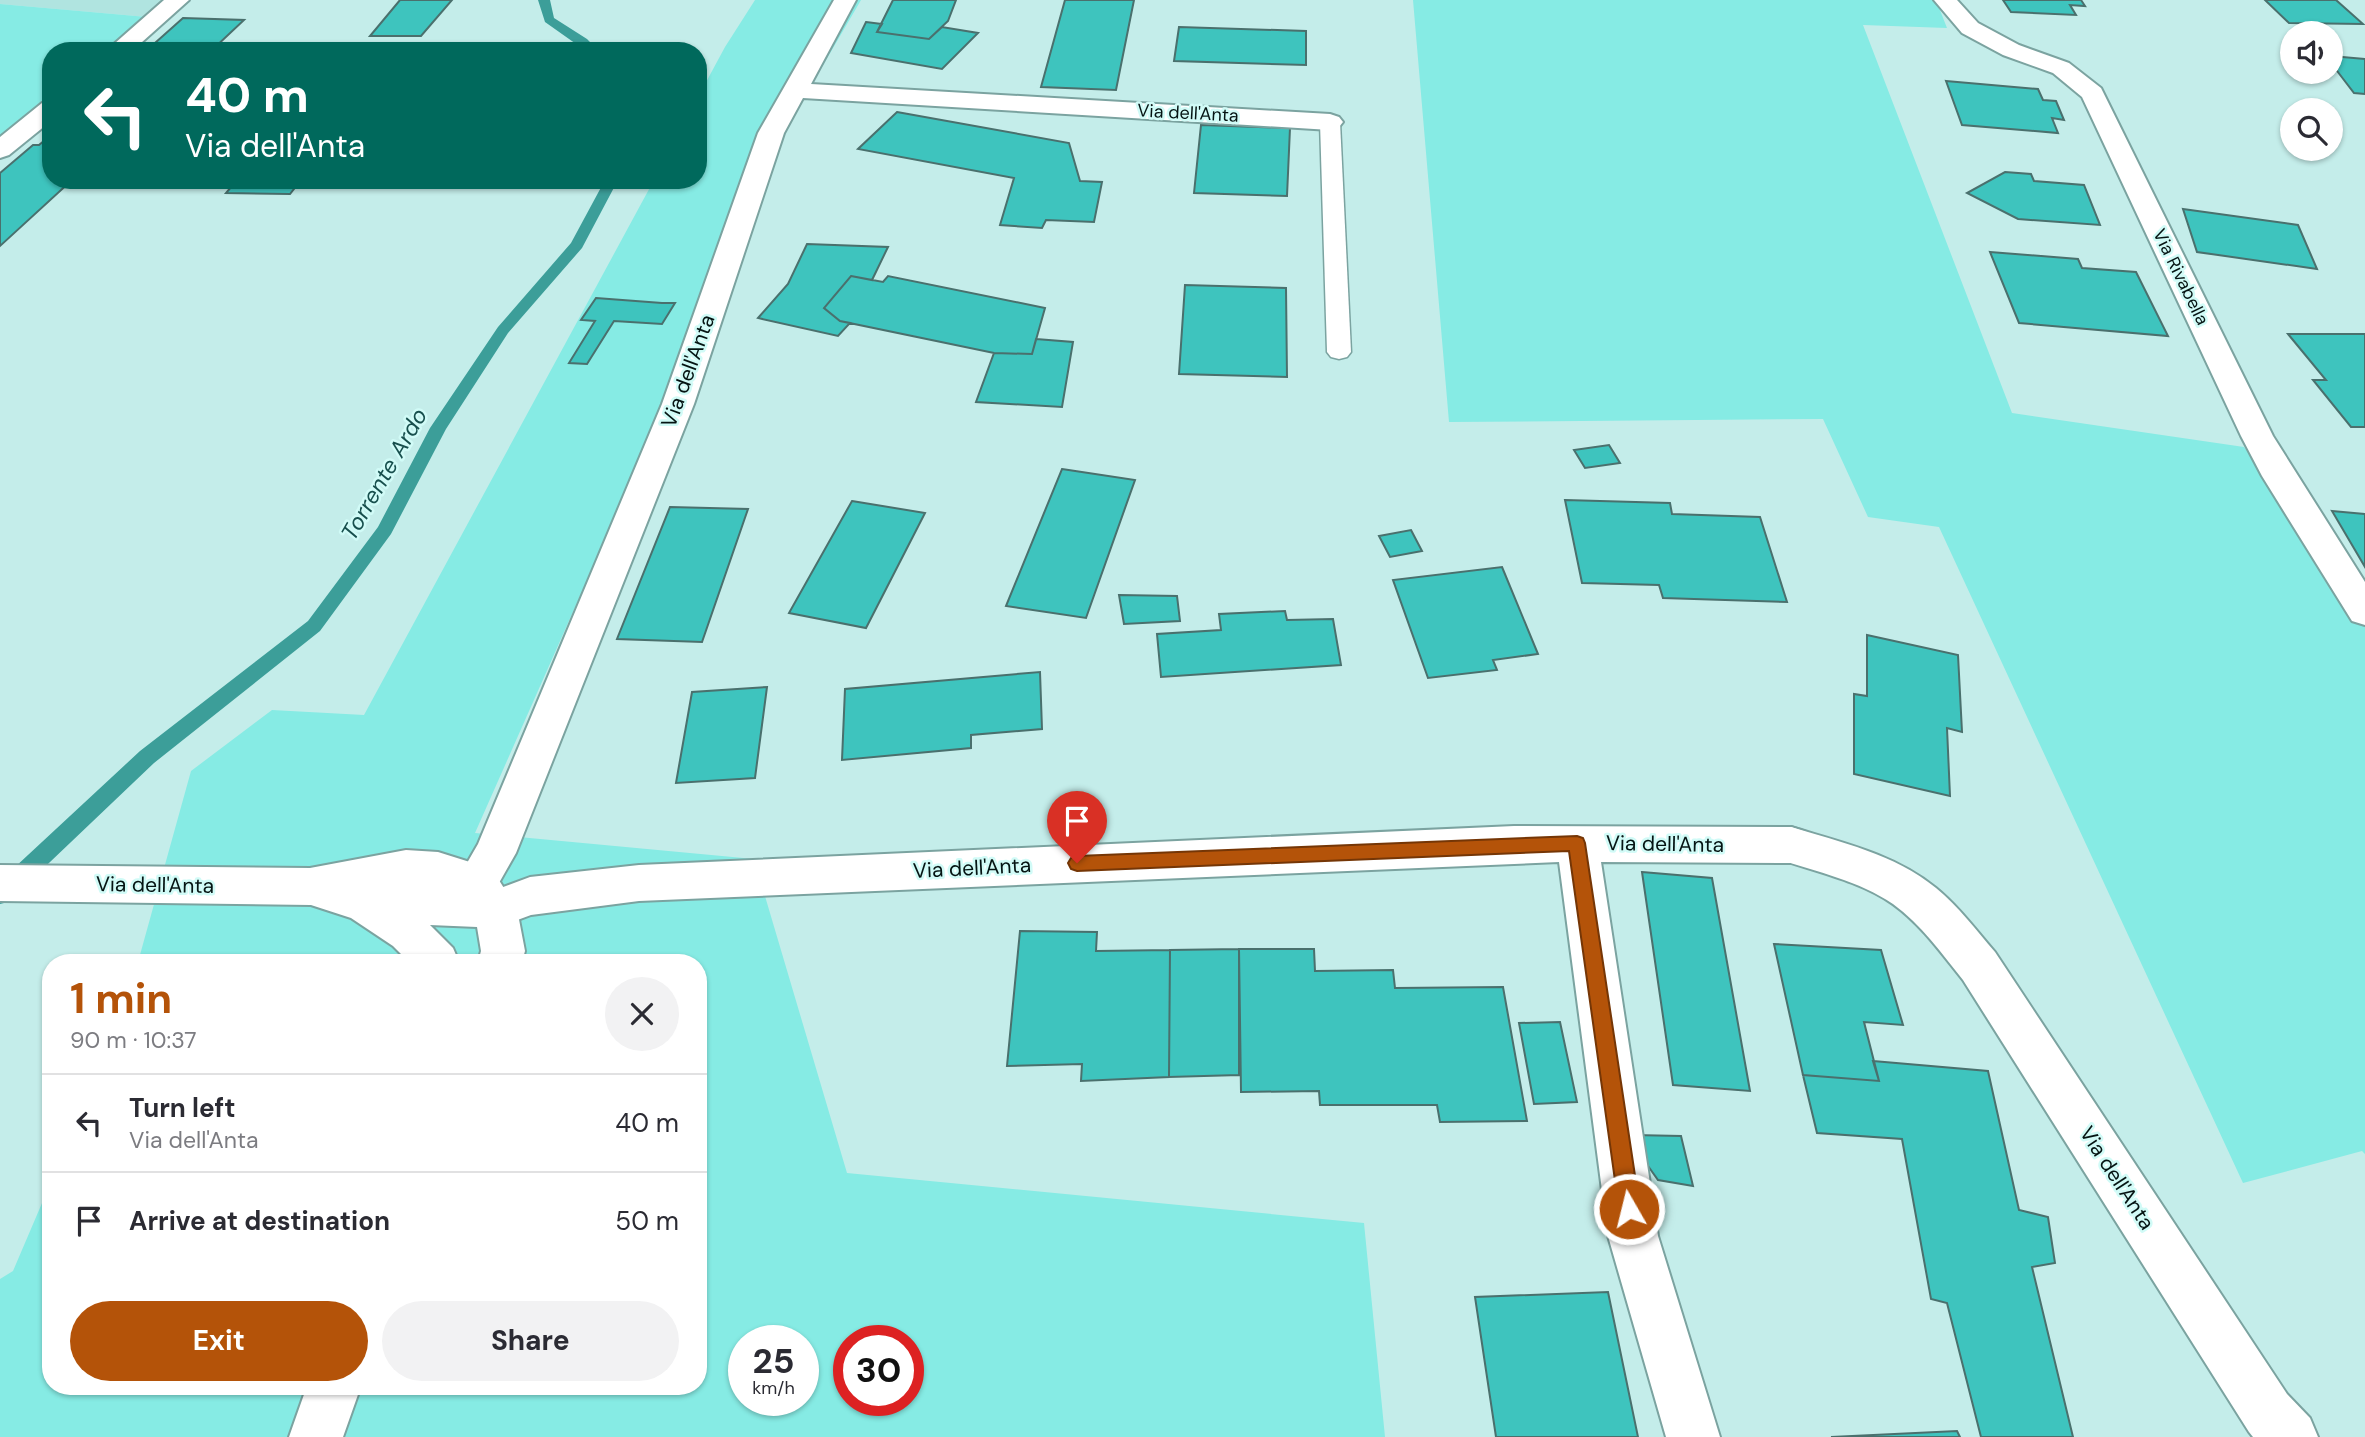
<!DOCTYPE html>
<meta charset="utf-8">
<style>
:root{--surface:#fff;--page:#f2f2f3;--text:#2b2b33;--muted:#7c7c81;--line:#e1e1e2;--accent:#b45309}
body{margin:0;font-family:"DM Sans",sans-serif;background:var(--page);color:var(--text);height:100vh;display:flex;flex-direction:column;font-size:26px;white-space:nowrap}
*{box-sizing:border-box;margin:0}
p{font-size:23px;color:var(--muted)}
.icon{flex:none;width:38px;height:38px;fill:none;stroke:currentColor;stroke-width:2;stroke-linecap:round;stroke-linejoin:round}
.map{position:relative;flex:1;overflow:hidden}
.sheet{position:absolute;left:42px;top:954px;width:665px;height:441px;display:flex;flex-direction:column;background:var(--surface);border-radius:28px;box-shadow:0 2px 5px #0004}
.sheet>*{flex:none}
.top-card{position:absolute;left:42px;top:42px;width:665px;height:147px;border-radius:28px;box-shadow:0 2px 5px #0004;background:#00695c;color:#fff;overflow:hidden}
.tools{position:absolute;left:2280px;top:21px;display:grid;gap:14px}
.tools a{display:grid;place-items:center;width:63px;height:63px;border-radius:50%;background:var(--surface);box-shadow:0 2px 5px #0004;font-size:35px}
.speed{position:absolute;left:728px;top:1325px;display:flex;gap:14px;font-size:35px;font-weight:700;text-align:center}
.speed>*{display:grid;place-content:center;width:91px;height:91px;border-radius:50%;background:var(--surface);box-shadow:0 2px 5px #0004;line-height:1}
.speed small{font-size:18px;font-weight:400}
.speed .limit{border:10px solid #d22;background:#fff;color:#111}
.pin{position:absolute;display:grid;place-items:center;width:60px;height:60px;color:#fff;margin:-72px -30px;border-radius:50% 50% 50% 0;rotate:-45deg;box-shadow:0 0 7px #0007}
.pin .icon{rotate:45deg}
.me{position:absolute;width:77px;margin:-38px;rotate:352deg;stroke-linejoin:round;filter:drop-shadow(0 0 5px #0008)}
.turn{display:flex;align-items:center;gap:24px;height:147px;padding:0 28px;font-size:32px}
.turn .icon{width:91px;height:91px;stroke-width:2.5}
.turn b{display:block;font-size:49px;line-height:60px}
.round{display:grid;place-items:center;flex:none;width:74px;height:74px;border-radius:37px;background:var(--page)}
.overview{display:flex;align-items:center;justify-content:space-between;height:119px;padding:0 28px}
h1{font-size:42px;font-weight:700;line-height:52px;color:var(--accent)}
.primary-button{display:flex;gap:14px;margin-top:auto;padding:14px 28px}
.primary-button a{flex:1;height:80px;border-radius:42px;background:var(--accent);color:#fff;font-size:28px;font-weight:700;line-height:80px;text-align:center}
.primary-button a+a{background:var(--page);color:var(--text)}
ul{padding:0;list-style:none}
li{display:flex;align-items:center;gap:21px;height:98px;padding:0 28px;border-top:2px solid var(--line)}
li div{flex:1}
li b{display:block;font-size:26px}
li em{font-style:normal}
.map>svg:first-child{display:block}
</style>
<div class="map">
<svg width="2365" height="1437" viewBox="0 0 2365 1437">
<rect width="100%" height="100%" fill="#c4edea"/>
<path fill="#b0e4e0" d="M0,0H168L147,17L0,4Z"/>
<path fill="#86ebe4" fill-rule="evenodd" d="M755,0H861L790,122L475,833L754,859L847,1173L1364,1223L1385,1437H0V1279L13,1271L51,1182V1386H698V962H138L191,771L272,710L364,715L654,180H698V97L725,47ZM744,1340H803V1400H744ZM849,1340H908V1400H849Z
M1413,0H1936L1947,28L1863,25L2012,413L2244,447L2365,595V1154L2362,1151L2243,1183L1939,527L1868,517L1823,419L1449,422Z
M0,4L147,17L108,51H51V99L0,143Z"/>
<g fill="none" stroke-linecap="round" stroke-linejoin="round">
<path fill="#3c9e99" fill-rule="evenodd" d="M538,0H550L554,18L587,39L599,51H586L545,22Z
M605,180H618L582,248L508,333L446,429L391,534L320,631L154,763L8,902L0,904V881L140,751L308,621L378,527L430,428L498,327L571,243Z"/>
</g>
<path fill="#3ec4be" stroke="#4a706d" stroke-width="2" d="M400,0H452L421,36H370Z
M893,0H956L948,21L929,39L877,32Z
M1065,0H1134L1116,90L1041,87Z
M2003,0H2081L2085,6L2070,5L2076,15L2011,12Z
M2265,0H2336L2363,24L2289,23Z
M183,18L244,20L211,51H146Z
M866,22L882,24L877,32L929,39L942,27L978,33L942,69L851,53Z
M1179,27L1306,31V65L1174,61Z
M2331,56L2365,59V94L2354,93L2331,63Z
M1946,81L2038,89L2043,100L2056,101L2064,120L2052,118L2058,133L1962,125Z
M897,112L1069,143L1080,181L1102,182L1094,222L1046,220L1042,228L1000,225L1014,178L858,149Z
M1201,125L1290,128L1287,196L1194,193Z
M51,135V180H72L0,246V173L33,145H39Z
M2005,172L2031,174L2034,181L2084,185L2100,225L2018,219L1967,193Z
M237,180H301L290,194L226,193Z
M2183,209L2298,225L2317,269L2197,252Z
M807,244L888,247L872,280L851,276L824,308L840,321L850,323L838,336L758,318L788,284Z
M1990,252L2078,259L2082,268L2136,272L2168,336L2019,323Z
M851,276L883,282L888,276L1045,308L1032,354L994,353L840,321L824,308Z
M1185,285L1286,288L1287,377L1179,374Z
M596,298L662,303H675L662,324L614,321L587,364L569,363L595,321L581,320Z
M2288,334H2365V427H2351L2313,380H2326Z
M1036,339L1073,342L1062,407L976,402L994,353L1032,354Z
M1609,445L1620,463L1585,468L1574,450Z
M1062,469L1135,480L1086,618L1006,606Z
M1565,500L1670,503L1672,514L1760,517L1787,602L1663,598L1659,585L1582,583Z
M852,501L925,513L866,628L789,613Z
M670,507L748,509L702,642L617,639Z
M2332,511L2365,514V567Z
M1411,530L1422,551L1390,557L1379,536Z
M1502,567L1538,654L1493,660L1497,670L1428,678L1393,580Z
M1119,595L1177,596L1180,621L1124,624Z
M1285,611L1287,620L1333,619L1341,665L1161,677L1157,634L1221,630L1219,614Z
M1867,635L1958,655L1962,732L1947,728L1950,796L1854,774V694L1867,696Z
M1040,672L1042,729L971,735V748L842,760L845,689Z
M767,687L755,778L676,783L692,692Z
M1642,872L1712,878L1750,1091L1673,1085Z
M1020,931L1097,932L1096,951L1170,950L1169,1077L1081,1081L1082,1064L1007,1066Z
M1774,944L1881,950L1903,1025L1864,1022L1879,1081L1803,1075Z
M1239,949H1314L1315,971L1393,970L1395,988L1503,987L1527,1121L1440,1122L1437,1105H1320L1319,1091L1241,1092Z
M1239,949V1075L1169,1077L1170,950Z
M1560,1022L1577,1102L1534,1104L1519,1023Z
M1873,1061L1988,1071L2019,1210L2048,1217L2055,1263L2032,1267L2073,1437H1981L1947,1303L1931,1299L1902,1139L1817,1133L1803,1075L1879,1081Z
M1633,1135L1681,1136L1693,1186L1658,1180L1641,1156Z
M1608,1292L1638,1437H1496L1475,1297Z
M1957,1431L1960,1437H1831Z"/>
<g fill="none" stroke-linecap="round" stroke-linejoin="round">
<defs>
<path id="service" d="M1330,116L1340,122L1351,352L1347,357L1339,359L1331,357L1327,352L1320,122Z"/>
<path id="pedestrian" d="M1791,827C1840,842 1895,854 1936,888C1958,906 1976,930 1995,952L2287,1394L2310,1418L2318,1437H2253L2249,1432L1963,980C1942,954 1921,924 1893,904C1858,880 1816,872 1776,858L1770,845L1776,832Z"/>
<path id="minor" d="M834,0H856L811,84L1330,114L1339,117L1343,122L1339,127L1330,130L803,98L784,133L694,404L516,853L495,890L530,877L639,865L1514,826L1791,827L1806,832L1812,845L1806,858L1791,863L1601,862L1658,1236L1720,1437H1666L1608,1236L1559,862L639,901L531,915L496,928L481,922L475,909L479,900L462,895L456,882L478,844L662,404L758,133Z
M1934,0H1957L1978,23L2019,45L2069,63L2101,88L2273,436L2365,582V625L2352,621L2262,476L2241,436L2082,97L2053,73L2003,55L1962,33Z"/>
<path id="tertiary" d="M164,0H189L132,51H106Z
M51,101V121L9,155L0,158V137L42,103Z"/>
<path id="secondary" d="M406,850L438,852L492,869L517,909L525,951L522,962H478L481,951L477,927L430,925L453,948L459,962H409L393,946L351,918L311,905L0,901V865L310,868Z
M307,1386H361L343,1437H289Z"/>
</defs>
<use href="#service" stroke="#7ba3a0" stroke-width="3"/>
<use href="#pedestrian" stroke="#7ba3a0" stroke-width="4"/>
<use href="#minor" stroke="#7ba3a0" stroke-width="4"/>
<use href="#tertiary" stroke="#7ba3a0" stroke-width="4"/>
<use href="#secondary" stroke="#7ba3a0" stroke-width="4"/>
<use href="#service" fill="#fff" fill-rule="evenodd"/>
<use href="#pedestrian" fill="#fff" fill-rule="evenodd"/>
<use href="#minor" fill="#fff" fill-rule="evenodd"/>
<use href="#tertiary" fill="#fff" fill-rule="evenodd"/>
<use href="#secondary" fill="#fff" fill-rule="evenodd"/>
</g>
<path fill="#b45309" stroke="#753606" stroke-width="2" d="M1577,836L1583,838L1585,843L1640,1209L1637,1217L1629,1220L1622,1217L1619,1209L1569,851L1077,871L1071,869L1068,863L1071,858L1077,856Z"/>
<g text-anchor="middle" stroke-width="5" stroke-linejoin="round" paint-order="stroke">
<g font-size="18" fill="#051413" stroke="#d1fbf7">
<text transform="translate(1188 113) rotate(3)" y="6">Via dell'Anta</text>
<text transform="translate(2181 277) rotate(64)" y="6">Via Rivabella</text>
</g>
<g font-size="21" fill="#051413" stroke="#d1fbf7">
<text transform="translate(688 371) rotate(-70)" y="7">Via dell'Anta</text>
<text transform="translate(1665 844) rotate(1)" y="7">Via dell'Anta</text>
<text transform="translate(972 868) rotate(-3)" y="7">Via dell'Anta</text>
<text transform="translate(155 885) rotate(1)" y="7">Via dell'Anta</text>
<text transform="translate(2117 1178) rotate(57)" y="7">Via dell'Anta</text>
</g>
<g font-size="23" font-style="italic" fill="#174f4d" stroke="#d1fbf7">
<text transform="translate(384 474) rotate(-60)" y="8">Torrente Ardo</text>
</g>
</g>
</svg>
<div class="tools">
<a><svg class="icon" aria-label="sound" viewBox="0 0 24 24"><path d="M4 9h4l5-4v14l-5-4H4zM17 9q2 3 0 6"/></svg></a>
<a><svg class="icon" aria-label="search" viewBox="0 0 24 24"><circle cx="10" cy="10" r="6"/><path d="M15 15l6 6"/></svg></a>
</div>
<div class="speed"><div>25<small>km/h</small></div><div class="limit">30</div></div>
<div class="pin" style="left:1077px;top:863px;background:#d93025"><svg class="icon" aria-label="arrive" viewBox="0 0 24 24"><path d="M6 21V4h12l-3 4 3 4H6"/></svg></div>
<svg class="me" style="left:1629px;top:1209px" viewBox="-20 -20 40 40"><circle r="17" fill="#b45309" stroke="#fff" stroke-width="3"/><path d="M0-11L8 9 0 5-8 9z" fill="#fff"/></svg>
<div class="top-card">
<div class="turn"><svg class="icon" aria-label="left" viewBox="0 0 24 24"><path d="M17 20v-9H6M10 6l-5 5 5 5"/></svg><div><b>40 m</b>Via dell'Anta</div></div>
</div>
<section class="sheet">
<div class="overview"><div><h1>1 min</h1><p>90 m · 10:37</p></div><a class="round"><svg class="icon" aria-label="close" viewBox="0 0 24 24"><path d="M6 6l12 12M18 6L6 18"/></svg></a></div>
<ul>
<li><svg class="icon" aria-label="left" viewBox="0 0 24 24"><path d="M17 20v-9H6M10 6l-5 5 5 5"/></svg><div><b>Turn left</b><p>Via dell'Anta</p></div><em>40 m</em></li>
<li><svg class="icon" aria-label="arrive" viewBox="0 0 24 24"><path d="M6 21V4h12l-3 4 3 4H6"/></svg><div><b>Arrive at destination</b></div><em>50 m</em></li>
</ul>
<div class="primary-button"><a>Exit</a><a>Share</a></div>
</section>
</div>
